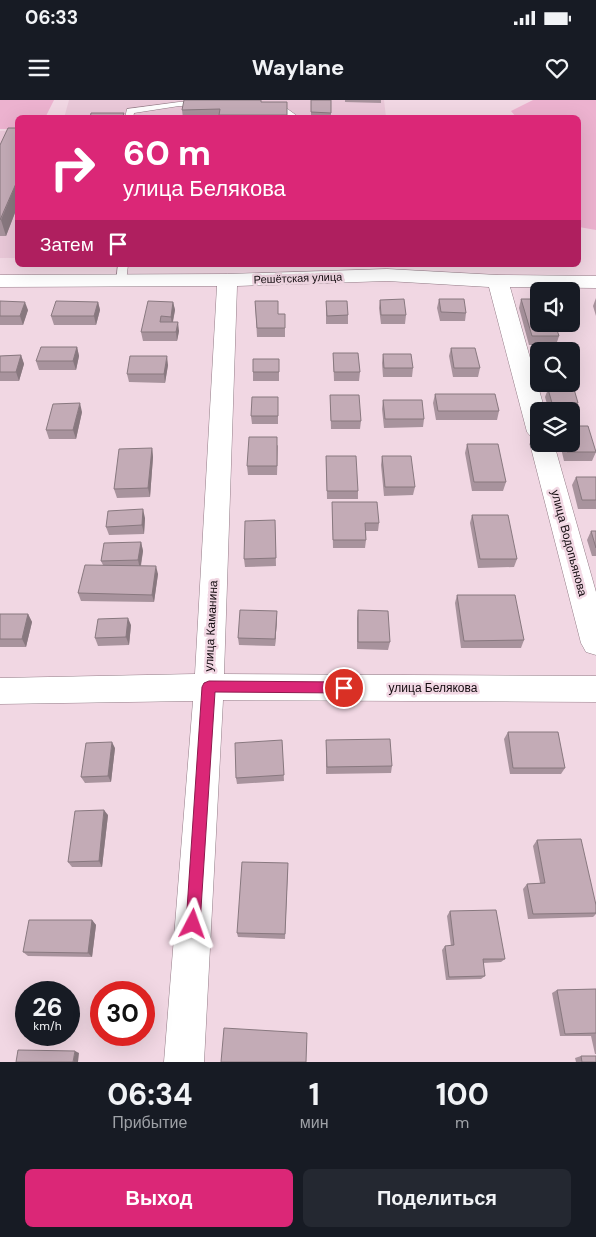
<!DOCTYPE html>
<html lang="ru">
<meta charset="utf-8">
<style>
:root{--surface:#171b24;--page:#242831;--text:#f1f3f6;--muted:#9ea1a6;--accent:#db2777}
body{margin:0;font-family:"DM Sans",sans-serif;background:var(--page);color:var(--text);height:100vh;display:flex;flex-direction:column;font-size:19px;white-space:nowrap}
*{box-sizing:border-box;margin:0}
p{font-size:16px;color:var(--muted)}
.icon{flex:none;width:28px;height:28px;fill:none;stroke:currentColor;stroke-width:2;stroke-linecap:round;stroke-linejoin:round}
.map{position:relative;height:962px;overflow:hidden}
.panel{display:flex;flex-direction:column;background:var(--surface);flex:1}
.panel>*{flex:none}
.top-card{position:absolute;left:15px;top:15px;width:566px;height:152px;border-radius:8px;box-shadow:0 5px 20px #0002;background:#db2777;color:#fff;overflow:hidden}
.tools{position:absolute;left:530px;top:182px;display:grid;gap:10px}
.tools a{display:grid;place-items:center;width:50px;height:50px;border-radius:8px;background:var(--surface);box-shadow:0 5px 20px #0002;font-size:25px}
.speed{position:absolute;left:15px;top:881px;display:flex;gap:10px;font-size:25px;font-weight:700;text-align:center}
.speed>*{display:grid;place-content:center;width:65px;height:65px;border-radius:50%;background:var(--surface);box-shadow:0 5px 20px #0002;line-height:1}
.speed small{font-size:12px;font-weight:400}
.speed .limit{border:8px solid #d22;background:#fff;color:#111}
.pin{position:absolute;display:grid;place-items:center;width:42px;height:42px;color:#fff;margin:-21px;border:2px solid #fff;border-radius:50%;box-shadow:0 1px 5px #0007}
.me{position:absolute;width:55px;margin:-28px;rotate:4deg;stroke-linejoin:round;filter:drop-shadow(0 0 4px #0008)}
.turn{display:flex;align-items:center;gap:18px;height:105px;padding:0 25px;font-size:22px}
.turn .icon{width:65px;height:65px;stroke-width:2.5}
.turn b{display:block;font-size:35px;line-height:42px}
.then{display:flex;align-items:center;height:48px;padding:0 25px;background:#0003;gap:10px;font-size:19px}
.eta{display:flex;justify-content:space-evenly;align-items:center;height:85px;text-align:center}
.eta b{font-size:30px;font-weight:700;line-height:35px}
.action{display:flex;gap:10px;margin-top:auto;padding:10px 25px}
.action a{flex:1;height:58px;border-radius:8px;background:var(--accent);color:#fff;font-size:20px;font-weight:700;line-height:58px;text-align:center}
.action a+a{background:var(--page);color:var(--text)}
.status{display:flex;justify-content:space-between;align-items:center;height:35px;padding:0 25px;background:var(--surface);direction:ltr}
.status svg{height:14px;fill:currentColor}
header{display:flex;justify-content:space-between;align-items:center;height:65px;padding:0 25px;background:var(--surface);font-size:22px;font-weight:700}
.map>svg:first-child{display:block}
</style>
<div class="status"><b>06:33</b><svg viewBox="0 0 49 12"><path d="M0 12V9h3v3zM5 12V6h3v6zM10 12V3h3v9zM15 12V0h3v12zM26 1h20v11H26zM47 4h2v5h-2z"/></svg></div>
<header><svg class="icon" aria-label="menu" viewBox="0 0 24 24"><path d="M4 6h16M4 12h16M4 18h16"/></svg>Waylane<svg class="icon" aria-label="heart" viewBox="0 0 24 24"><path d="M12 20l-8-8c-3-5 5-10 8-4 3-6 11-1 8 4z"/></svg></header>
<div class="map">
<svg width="596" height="962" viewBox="0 0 596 962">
<rect width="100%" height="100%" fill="#f1d7e3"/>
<path fill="#e9c8d8" d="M69,0H384L386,17L64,18Z
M0,31H17V158H0Z"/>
<path fill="#ecb2cf" d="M0,0H54L46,16L56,17L18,18L17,29H0Z
M533,0H596V130L579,127V18L516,17L511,11Z"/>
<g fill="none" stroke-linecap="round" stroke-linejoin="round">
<defs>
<path id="service" d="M179,2H202L206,4L202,6H179L134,13L133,18H125L127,9Z
M268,4L282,5L300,18C287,18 280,10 268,8Z
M118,165H128L126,182L121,185L116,182Z"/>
<path id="minor" d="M387,169L498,175L596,176V188L510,187L545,311H539V344H554L596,492V555L586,552L581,543L530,344L533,339L527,332L489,187L387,181L237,186L224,574L596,576V602L223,600L204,962H164L193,601L0,604V578L195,574L217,186L0,187V175L227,174Z"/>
</defs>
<use href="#service" stroke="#937c87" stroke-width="1"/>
<use href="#minor" stroke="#937c87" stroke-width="1"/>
<use href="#service" fill="#fff" fill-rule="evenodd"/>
<use href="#minor" fill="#fff" fill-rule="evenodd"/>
</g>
<path fill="#a8939d" d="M261,0V2H287V18H183L182,10Z
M311,0H331V18H311Z
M345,0H381V3L345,2Z
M18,28V105L6,136H0V45Z
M596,198V216L593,206Z
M439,199L466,213L465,221H440L437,208Z
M521,199L559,236L556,245H529L519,208Z
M380,200L406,215L405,224H381L379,208Z
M0,201L28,210L23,225H0Z
M255,201L278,214H285V237H257Z
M326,201L348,215V224H326Z
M98,202L100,210L96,225H54L51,216Z
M173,202L175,210L173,222L179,231L177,241H143L141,232Z
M77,247L79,256L76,270H39L36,261Z
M451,248L480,268L478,277H453L449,256Z
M538,248L539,251V269L535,257Z
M333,253L360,272L359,281H334Z
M383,254L413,268L412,277H383L382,263Z
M21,255L24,264L19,281H0V256Z
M279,259V281H253V272Z
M168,265L165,283L129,282L127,274Z
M548,289L578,303L575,312L549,311L545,297Z
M435,294L499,311L497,320H436L433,303Z
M330,295L361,321L360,329H331Z
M278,297V324H252L251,316Z
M383,300L424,319L423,327L384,328L382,309Z
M82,312L76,339H49L46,330Z
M467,344L506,382L503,391H472L465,353Z
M560,344H571L596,352L592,361H564Z
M278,345L277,375H248L247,366Z
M152,348L153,357L150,397L117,398L114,389Z
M326,356L358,391V399H327Z
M382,356L415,387L413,395L384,396L381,365Z
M576,377H596V409H578L572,385Z
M332,402L379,423L378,431H366V440L365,448H333Z
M472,415L517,459L514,467L478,468L470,423Z
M145,418L144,434L109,435L106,427Z
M275,420L276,466L245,467L244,459Z
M591,431H596V456H592L587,440Z
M141,442L143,451L141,466L158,474L154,502L81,501L78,493L103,465L101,461Z
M457,495L524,540L521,548H461L455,503Z
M358,510L390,542L388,550L357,549V518Z
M0,514H28L32,522L26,547H0Z
M277,519L275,546L239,545L238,538Z
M131,525L129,545L98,546L95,538Z
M508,632L565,668L561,674H510L504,639Z
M282,640L284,681L237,684L236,678Z
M326,640L392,666L391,673L326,674Z
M115,648L111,682L85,683L81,677Z
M108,715L102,767H72L68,762Z
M537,740L596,805V814L593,817L528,819L523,789L527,784L540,783L533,746Z
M288,768L285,839L238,837L237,833Z
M450,811L505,859L501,862L483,863L485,876L481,879L446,880L442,850L445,846H451L447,816Z
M92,820L96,825L92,857L28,856L23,852Z
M596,889V954H595L591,936H560L552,893L557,890Z
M581,956L596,962H576L575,958Z"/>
<path fill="#88787f" d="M18,79V105L6,136L1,120Z
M25,202L28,210L23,225L20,216Z
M98,202L100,210L96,225L94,216Z
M173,202L175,210L172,225L171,217Z
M178,222L179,231L177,241L176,232Z
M77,247L79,256L76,270L73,261Z
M21,255L24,264L19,281L16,272Z
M167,256L168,265L165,283L164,274Z
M80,303L82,312L76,339L73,330Z
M152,348L153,357L150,397L148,388Z
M143,409L145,418L144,434L142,425Z
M141,442L143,451L140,469L138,460Z
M156,466L158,474L154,502L152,495Z
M277,511V519L275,546V539Z
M28,514L32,522L26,547L22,539Z
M128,518L131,525L129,545L126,537Z
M112,642L115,648L111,682L108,676Z
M104,710L108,715L102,767L99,761Z
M92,820L96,825L92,857L88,853Z
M75,951L79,953L78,962H73Z"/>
<path fill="#c3abb6" stroke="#88787f" d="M184,0H261V2H287V15H219L220,9L182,10Z
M311,0H331V13L311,12Z
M91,13H124L122,18H90Z
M8,28H18V79L0,120V45Z
M404,199L406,215H381L380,200Z
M439,199H464L466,213L441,212Z
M521,199H539V224H555L559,236H532Z
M0,201L25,202L20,216H0Z
M56,201L98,202L94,216H51Z
M148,201L173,202L171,217L161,216L160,222H178L176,232H141Z
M255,201H278V214H285V228H257Z
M326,201H347L348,215L327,216Z
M41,247H77L73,261H36Z
M451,248H475L480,268H454Z
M538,248H560L561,251H539V253Z
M333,253H358L360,272H334Z
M383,254H411L413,268H384Z
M21,255L16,272H0V256Z
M130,256H167L164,274H127Z
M253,259H279V272H253Z
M548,289H574L578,303H552Z
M435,294H495L499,311H438Z
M330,295H359L361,321H331Z
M252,297H278V316H251Z
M383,300H422L424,319H385Z
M80,303L73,330H46L53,304Z
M571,326H588L596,352H567L565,344H571Z
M249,337H277V366H247Z
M467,344H498L506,382H474Z
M152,348L148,388L114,389L119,349Z
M326,356H356L358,391H327Z
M382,356H411L415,387H385Z
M576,377H596V400H582Z
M332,402H377L379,423H365L366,440H333Z
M143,409L142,425L106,427L108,411Z
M472,415H508L517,459H480Z
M275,420L276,458L244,459L245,421Z
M591,431H596V448Z
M141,442L138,460L101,461L104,443Z
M85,465L156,466L152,495L78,493Z
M457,495H515L524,540L464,541Z
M240,510L277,511L275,539L238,538Z
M358,510L388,511L390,542H358Z
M0,514H28L22,539H0Z
M128,518L126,537L95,538L98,519Z
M508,632H558L565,668H513Z
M390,639L392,666L327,667L326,640Z
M282,640L284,675L236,678L235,643Z
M112,642L108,676L81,677L86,643Z
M104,710L99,761L68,762L75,711Z
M581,739L596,805V813L533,814L527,784L545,783L537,740Z
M242,762L288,763L285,834L237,833Z
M496,810L505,859H483L485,876L449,877L445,846L454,845L450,811Z
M29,820H92L88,853L23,852Z
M596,889V933L565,934L557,890Z
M224,928L307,933L306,962H221Z
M18,950L75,951L73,962H16Z
M581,956H596V962H582Z"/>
<path fill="#db2777" stroke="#8e194d" d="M209,581L344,582L349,584L350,588L349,592L344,593L215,592L200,824L198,829L193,831L188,829L186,824L202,587L204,583Z"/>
<g text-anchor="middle" stroke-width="5" stroke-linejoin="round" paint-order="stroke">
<g font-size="11" fill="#140c10" stroke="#f1d7e3">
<text transform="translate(298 178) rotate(-2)" y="4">Решётская улица</text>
</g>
<g font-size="12" fill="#140c10" stroke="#f1d7e3">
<text transform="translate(569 443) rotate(75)" y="4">улица Водопьянова</text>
<text transform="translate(211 526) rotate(-87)" y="4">улица Каманина</text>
<text x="433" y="592">улица Белякова</text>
</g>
</g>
</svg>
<div class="tools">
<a><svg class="icon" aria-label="sound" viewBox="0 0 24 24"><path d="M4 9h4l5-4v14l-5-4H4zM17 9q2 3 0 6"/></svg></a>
<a><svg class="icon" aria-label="search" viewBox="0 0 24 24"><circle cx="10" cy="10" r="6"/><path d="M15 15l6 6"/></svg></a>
<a><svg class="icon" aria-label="layers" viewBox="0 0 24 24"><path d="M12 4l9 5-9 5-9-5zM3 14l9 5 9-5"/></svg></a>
</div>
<div class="speed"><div>26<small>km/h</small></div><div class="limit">30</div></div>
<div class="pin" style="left:344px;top:588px;background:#d93025"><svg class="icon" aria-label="arrive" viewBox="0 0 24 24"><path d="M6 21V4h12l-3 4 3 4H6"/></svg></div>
<svg class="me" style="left:193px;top:824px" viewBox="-20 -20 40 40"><path d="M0-17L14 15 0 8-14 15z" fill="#db2777" stroke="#fff" stroke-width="4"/></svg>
<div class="top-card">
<div class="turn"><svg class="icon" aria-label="right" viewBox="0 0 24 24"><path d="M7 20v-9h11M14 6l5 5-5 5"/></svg><div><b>60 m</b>улица Белякова</div></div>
<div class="then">Затем<svg class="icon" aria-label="arrive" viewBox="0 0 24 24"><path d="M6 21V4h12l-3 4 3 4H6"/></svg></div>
</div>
</div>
<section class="panel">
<div class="eta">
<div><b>06:34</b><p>Прибытие</p></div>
<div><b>1</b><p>мин</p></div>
<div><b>100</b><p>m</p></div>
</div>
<div class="action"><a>Выход</a><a>Поделиться</a></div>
</section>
